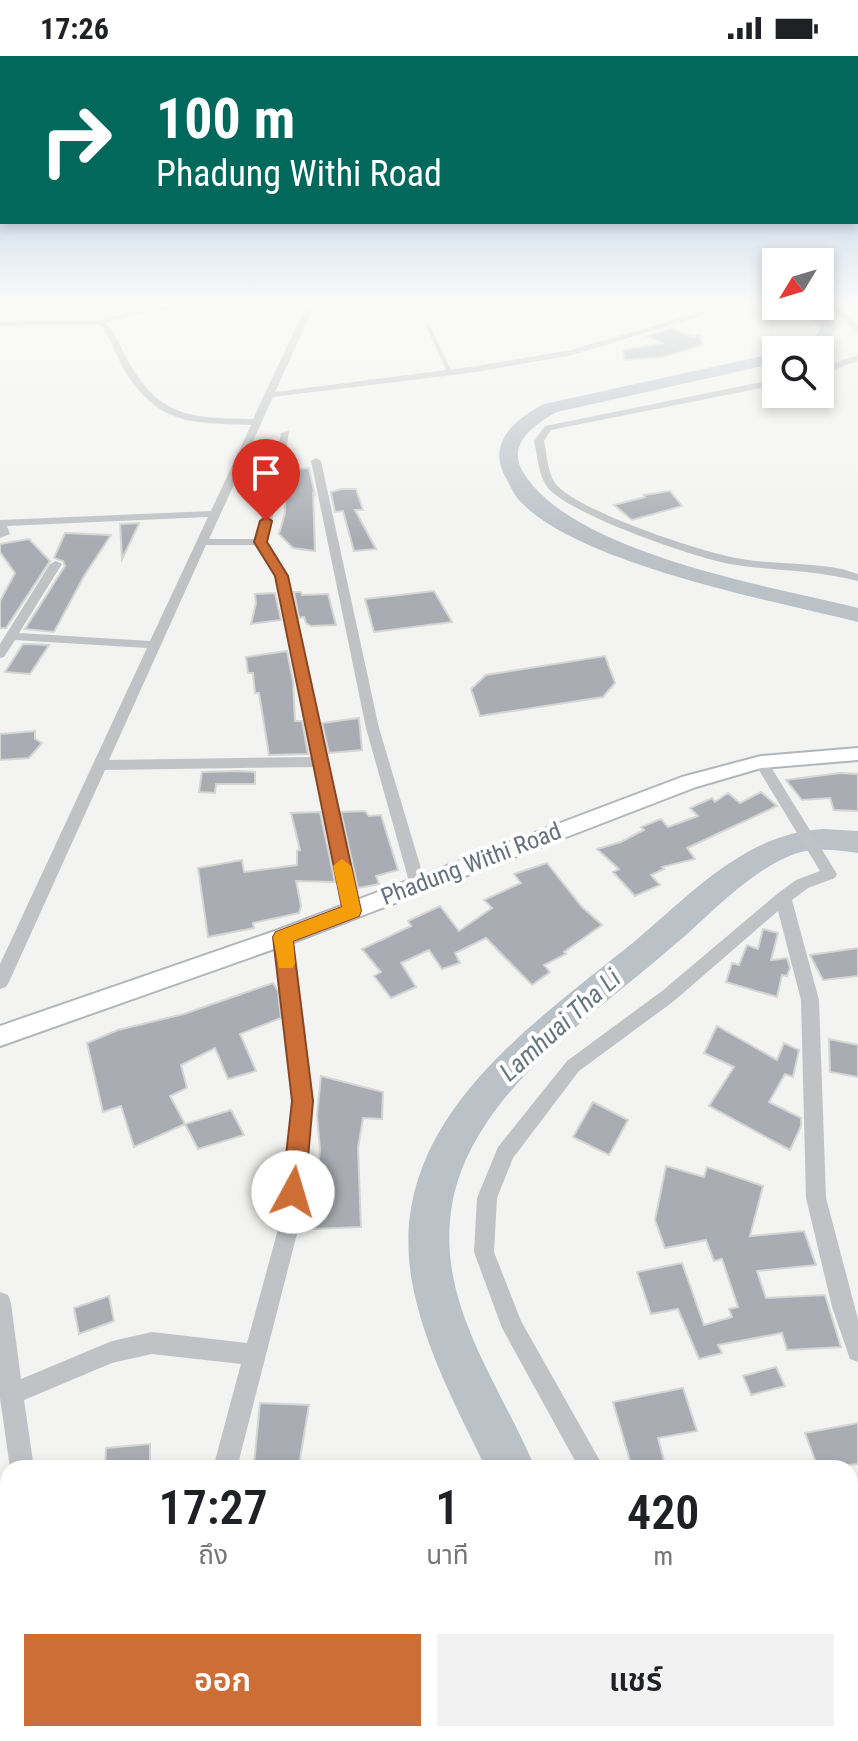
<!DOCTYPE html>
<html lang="th">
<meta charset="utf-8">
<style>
:root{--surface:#fff;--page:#f2f2f2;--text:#202124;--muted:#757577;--accent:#ce6e37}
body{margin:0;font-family:"Roboto Condensed","Noto Sans Thai",sans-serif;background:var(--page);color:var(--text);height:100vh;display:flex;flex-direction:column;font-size:30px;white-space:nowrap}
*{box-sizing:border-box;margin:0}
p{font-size:26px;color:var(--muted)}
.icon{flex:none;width:44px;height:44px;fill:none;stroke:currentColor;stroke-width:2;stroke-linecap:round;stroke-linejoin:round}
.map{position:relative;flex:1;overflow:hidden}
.panel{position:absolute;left:0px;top:1404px;width:858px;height:282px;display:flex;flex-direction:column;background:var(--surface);border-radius:24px 24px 0 0;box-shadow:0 4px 12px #0003}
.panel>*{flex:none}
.guide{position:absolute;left:0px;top:0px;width:858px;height:168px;box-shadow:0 4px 12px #0003;background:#00695c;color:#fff;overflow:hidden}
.needle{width:52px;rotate:232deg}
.tools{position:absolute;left:762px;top:192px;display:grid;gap:16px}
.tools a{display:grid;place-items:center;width:72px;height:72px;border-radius:0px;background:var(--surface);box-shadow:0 4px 12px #0003;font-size:40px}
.pin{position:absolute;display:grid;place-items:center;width:68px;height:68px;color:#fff;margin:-82px -34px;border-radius:50% 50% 50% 0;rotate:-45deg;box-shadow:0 0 8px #0007}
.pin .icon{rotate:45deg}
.me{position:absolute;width:88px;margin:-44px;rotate:6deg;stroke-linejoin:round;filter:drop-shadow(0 0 6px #0008)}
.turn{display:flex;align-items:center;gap:28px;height:168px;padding:0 24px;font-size:36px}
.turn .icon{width:104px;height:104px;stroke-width:2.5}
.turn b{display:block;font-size:56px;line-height:68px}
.eta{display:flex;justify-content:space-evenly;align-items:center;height:136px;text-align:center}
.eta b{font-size:48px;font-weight:600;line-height:56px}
.primary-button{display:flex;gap:16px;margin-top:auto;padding:16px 24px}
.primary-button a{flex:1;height:92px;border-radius:0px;background:var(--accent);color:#fff;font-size:32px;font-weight:600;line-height:92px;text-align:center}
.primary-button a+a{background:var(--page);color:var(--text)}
.status{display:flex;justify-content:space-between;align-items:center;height:56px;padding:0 40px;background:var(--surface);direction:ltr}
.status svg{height:22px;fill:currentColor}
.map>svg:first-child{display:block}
</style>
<div class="status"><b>17:26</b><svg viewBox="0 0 49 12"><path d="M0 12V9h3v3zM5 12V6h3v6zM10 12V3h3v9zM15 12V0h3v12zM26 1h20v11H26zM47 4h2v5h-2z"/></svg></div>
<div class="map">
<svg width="858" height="1685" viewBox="0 0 858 1685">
<rect width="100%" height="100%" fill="#f3f4f1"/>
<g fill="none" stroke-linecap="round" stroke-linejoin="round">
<path fill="#bac1c7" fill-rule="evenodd" d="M796,250C813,250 830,253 837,271C824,294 819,294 793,294L815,282L821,271Z
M776,297V307L557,356C535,368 506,388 523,416C572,497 769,530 858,552V566C773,545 574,507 518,443C513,437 510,429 506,422C486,387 515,363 544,348Z
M823,773L858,775V797C837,794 812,791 792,799C746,817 709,860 672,891C612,943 541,992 494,1056C472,1087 456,1118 451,1156C438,1250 501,1330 535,1412H486C457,1353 424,1291 412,1226C384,1067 528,972 635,885C691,838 746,777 823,773Z
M631,1678H686L688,1685H634Z"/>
</g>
<path fill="#a9adb3" stroke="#d5d5d3" stroke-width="2" d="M671,272L693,281L700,279L702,289L664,301L624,304L623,294L662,287L646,280Z
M309,412L315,440L313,436L315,495L293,492L279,478L285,457V429L292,428L293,414Z
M342,433H356L363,454H355L376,493L354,495L343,455L335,456L331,436Z
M670,435L682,450L632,464L614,449L645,441L644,439Z
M139,467V468L122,503L120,468Z
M65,477L111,479L84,520L54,576L25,573L65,510L63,505L54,502Z
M29,483L50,505L6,572H0V545L15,517L0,496V488Z
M434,535L452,566L374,576L365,543Z
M294,536H301L302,539L328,538L336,569L311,570L306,567L304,561L299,562Z
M275,537L281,564L251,568L256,547L255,538Z
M23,588L49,589L30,618L5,616Z
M287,595L293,625L295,665H302L308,698L269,699L259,637H255L253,617H248L246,601Z
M605,600L615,627L603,641L480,660L471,633L486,619Z
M359,662L362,694L329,697L322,667Z
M35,675V683L42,687L29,702L0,704V678Z
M239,715L255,716V728H216L215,737L199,736L202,716Z
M840,717L858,718V755L834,754L830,742L802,744L786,724Z
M761,736L777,750L687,792L695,803L662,811L664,813L651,819L660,829L635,840L613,816L619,813L597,793L621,786L644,774L641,771L661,763L668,771L698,760L690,752L712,742L715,746L728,737L740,747Z
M365,755L369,760L381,759L398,814L376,820L379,828L358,832L341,756Z
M320,756L335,826L296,825L301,850L299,857L253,867L254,872L208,881L198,812L242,804L244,816L297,809V795L300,794L291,757Z
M547,807L582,851L602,869L564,896L566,898L544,909L550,916L532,929L486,882L455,897L460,907L442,913L429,894L401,907L416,931L391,942L374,920L381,916L362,893L411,870L408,865L440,850L459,875L492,852L484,844L521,827L514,818Z
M763,873L778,877L771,904L787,902L790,912L787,920L782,919L777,941L726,926L732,907L739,909L747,889L758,893Z
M858,892V920L823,924L810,899Z
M273,927L278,935L281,962L240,978L256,1015L228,1023L215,992L181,1009L187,1032L170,1040L185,1068L134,1091L121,1050L103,1056L87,987L118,974L184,958Z
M717,970L777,1004L784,987L799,994L793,1021L785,1018L769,1046L801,1062V1070L790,1094L709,1050L734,1011L704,997Z
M829,983L858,989V1021L830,1016Z
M321,1020L383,1036L382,1063L363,1062L358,1092L361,1171L312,1173L320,1094L317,1059Z
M593,1046L628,1064L609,1099L573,1081Z
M231,1054L244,1079L198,1093L185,1068Z
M666,1110L704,1121L707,1111L763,1130L750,1180L804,1175L816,1209L757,1215L766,1242L825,1239L841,1291L787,1294L782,1277L718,1289L722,1297L699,1303L678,1253L651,1258L637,1216L682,1207L704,1269L732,1261L729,1253L738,1251L722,1203L714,1205L706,1184L665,1192L655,1164Z
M109,1240L114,1265L79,1278L74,1252Z
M776,1311L785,1330L751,1339L743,1320Z
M683,1332L697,1375L658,1382L666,1412H632L613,1346Z
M260,1347L309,1349L299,1409L254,1408Z
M858,1367V1408L818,1412L805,1377Z
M150,1388V1412H105L106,1392Z"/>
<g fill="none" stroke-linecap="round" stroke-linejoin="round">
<defs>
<path id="secondary" d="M858,692V704L761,712L696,731L291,887L0,990V970L275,875L682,721L761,700Z"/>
</defs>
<use href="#secondary" stroke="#b2b5ba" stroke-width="4"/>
<path stroke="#c0c2c5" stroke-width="4" d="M101,266L136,256L198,249
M428,270L450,317"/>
<path stroke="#c0c2c5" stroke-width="12" d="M0,1529L8,1526"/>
<path fill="#c0c2c5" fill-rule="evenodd" d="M307,248H315L275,336L477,310L571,294L728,248H740L572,299L477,316L273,341L239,416L273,419L281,377L289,375L282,422L267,486L287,520L360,855L358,859H346L344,855L314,711L105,714L9,926L6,931L0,933V908L147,592L15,584L4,601L0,602V588L50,508L56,505L62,508L19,577L150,585L208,461L7,470L10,478L0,482V464L211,455L251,369C189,367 158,369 123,312C115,297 111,281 99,268L0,270V266L104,264C116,277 121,293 130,308C161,363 196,362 253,363ZM237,422L271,425L256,483H209ZM206,489H257L275,520L312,701L109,704Z
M827,248H835L858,269V276Z
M858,299V305L820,318V312Z
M776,323V329L551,374L544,385C547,398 547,415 555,427C575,454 696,494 731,501C768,509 805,506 842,513L858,518V525C815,514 773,515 730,508C693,501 571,459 548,432C538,419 538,401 534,385L545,370Z
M316,402L321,405L379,672L426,829L418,835L410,829L366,672L311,405Z
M761,701L766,703L837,818L835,822L808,832L792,844L819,944L826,1142L858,1263V1306L850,1303L832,1251L806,1142L801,944L778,855L674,945L579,1015L513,1102L497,1142L494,1196L521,1265L604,1412H579L502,1272L474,1196L477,1142L498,1091L567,1005L662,935L777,838L796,824L820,815L754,706Z
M283,875L289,877L291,881L311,1045L300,1166L237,1412H213L241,1308L152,1298L112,1307L24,1344L34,1412H10L0,1342V1236L8,1239L11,1247L21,1323L112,1285L152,1276L247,1287L280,1166L293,1045L275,881L277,877Z
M8,1645V1678H20V1685H0V1649Z
M129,1678H157L155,1685H127Z
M710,1678H738L741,1685H713Z"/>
<use href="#secondary" fill="#fff" fill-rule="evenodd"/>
</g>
<linearGradient id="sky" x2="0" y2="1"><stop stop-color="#95b9db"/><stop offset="0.51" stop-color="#fafaf9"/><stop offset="1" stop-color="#fafaf9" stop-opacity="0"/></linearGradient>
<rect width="858" height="484" fill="url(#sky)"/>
<path fill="#ce6e37" stroke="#864824" stroke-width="2" d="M266,461L272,465L267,486L288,520L361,855L359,860L293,885L313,1045L305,1136L301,1143L293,1146L285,1143L282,1136L292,1045L273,881L276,876L342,851L275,520L254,486L260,465Z"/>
<path fill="#f59e0b" d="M342,803L351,810L361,855L359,860L293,885L295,907L293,912H279L273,881L276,876L342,851L333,810Z"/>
<g text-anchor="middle" stroke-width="8" stroke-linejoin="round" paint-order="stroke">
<g font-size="24" fill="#66707e" stroke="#fff">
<text transform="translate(471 808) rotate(-21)" y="8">Phadung Withi Road</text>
</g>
<g font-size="26" font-style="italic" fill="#677782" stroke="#fff">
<text transform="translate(560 969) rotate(-42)" y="9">Lamhuai Tha Li</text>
</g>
</g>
</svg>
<div class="tools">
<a><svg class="needle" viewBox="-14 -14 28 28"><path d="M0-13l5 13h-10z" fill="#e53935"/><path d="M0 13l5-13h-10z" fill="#757577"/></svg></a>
<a><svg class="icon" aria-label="search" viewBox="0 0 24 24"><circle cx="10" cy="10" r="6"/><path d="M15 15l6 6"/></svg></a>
</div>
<div class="pin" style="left:266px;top:465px;background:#d93025"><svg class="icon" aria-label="arrive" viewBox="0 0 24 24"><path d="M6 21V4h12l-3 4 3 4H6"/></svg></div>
<svg class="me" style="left:293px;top:1136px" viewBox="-20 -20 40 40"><circle r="19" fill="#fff"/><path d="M0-13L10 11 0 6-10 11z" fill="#ce6e37"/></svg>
<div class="guide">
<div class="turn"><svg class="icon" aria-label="right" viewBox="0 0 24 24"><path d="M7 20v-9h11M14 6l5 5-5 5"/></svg><div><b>100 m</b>Phadung Withi Road</div></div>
</div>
<section class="panel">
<div class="eta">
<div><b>17:27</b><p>ถึง</p></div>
<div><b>1</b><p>นาที</p></div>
<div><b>420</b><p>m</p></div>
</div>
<div class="primary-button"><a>ออก</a><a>แชร์</a></div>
</section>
</div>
